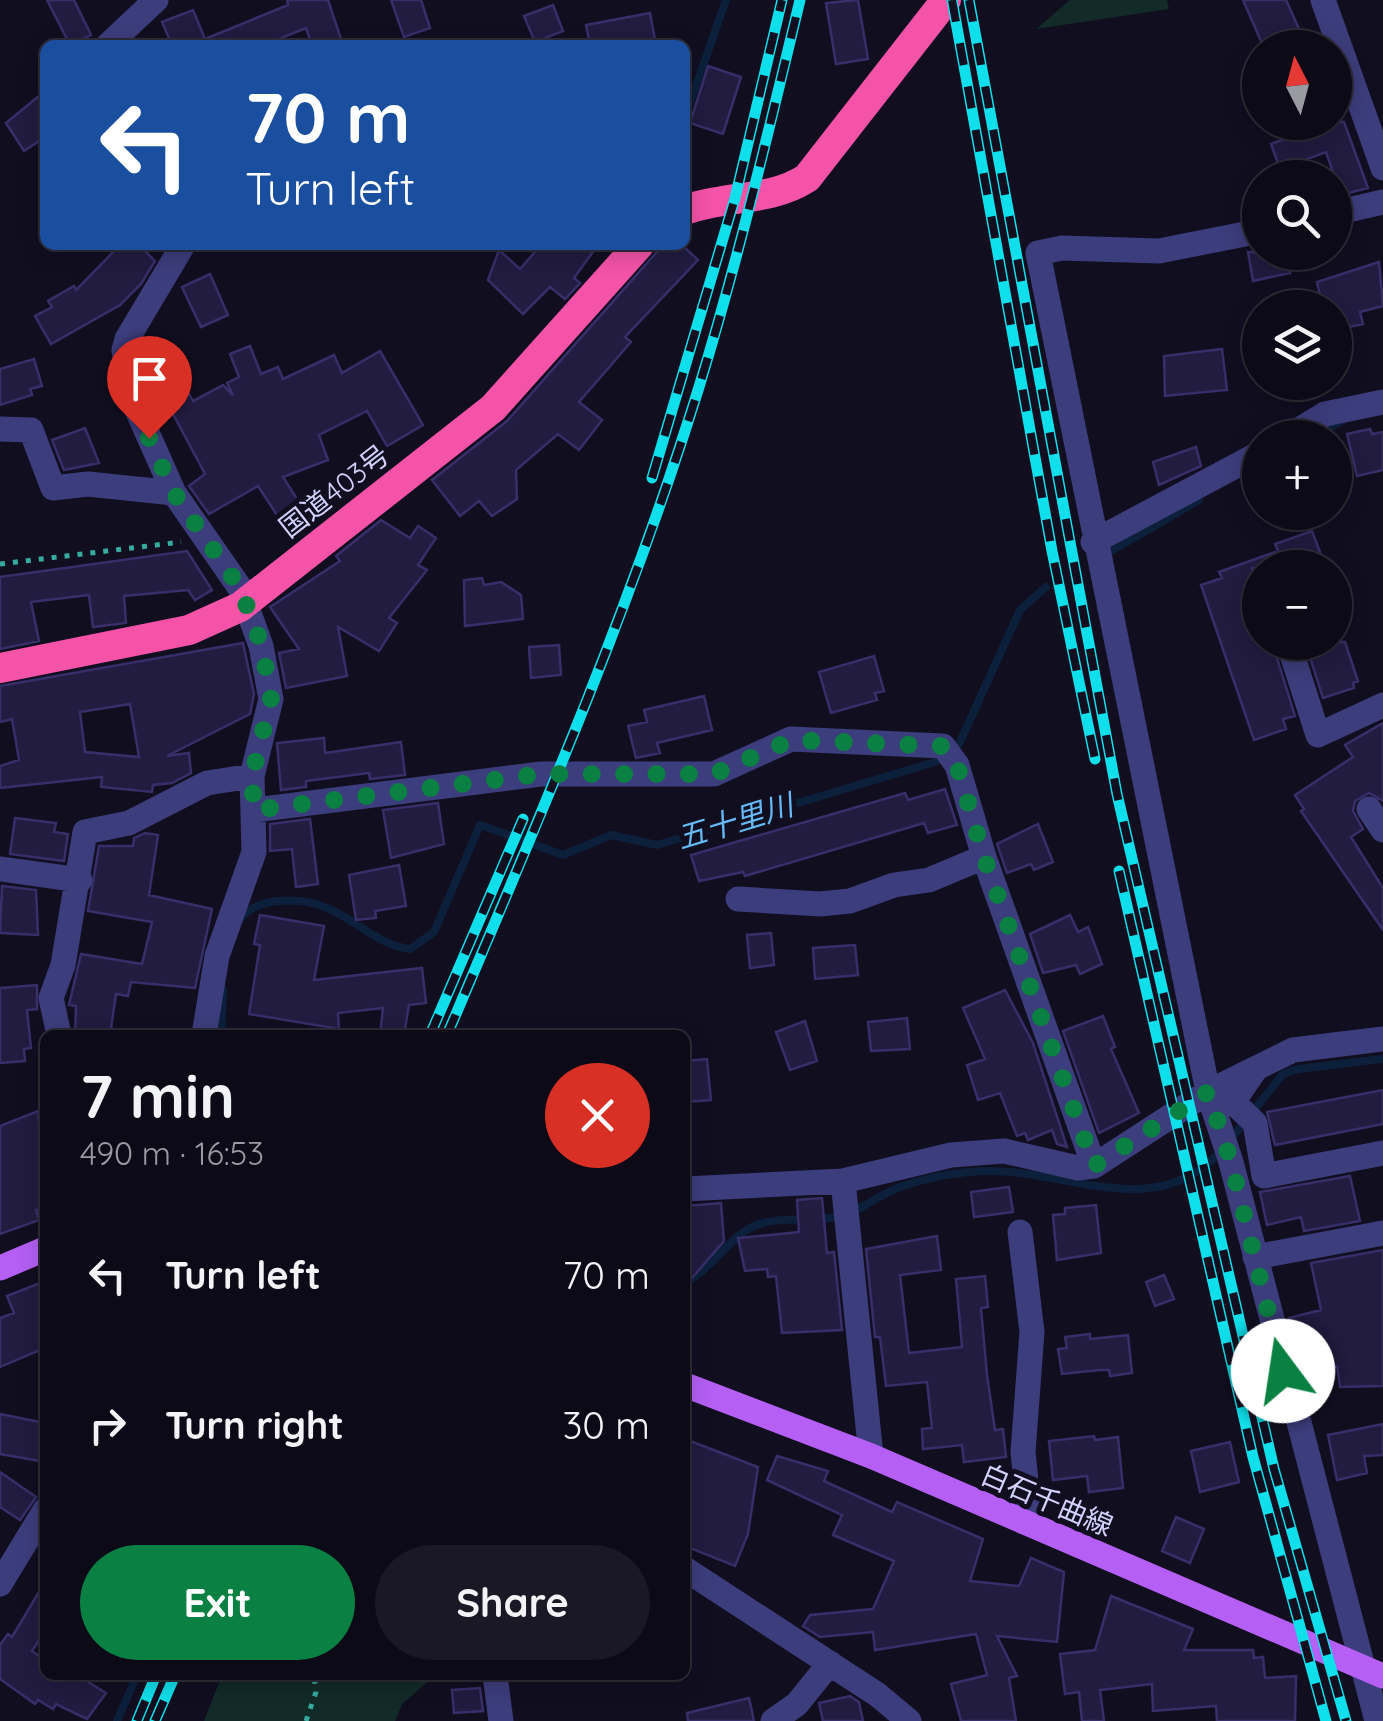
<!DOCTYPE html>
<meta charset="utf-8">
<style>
:root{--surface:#0d0a18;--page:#1b1825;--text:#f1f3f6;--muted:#9a9aa2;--line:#2d2b37;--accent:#0b8043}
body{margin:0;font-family:Quicksand,"Noto Sans JP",sans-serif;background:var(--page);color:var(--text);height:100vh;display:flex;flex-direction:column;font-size:38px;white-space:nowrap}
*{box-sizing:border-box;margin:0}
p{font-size:32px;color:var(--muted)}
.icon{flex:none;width:55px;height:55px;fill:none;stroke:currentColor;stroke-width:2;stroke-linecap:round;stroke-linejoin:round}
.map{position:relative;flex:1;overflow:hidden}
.sheet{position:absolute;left:40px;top:1030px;width:650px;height:650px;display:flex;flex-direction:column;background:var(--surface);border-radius:15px;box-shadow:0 5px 25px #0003,0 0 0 2px var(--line)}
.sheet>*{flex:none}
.banner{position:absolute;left:40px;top:40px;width:650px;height:210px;border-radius:15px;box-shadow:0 5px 25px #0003,0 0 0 2px var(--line);background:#1a4fa0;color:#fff;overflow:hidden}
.needle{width:65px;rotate:354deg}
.fabs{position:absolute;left:1242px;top:30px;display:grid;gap:20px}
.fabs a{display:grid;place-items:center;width:110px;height:110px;border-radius:50%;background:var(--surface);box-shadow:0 5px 25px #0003,0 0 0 2px var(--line);font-size:50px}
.pin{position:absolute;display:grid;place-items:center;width:85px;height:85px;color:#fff;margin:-102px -42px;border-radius:50% 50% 50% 0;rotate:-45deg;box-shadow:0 0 10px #0007}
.pin .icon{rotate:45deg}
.me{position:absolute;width:110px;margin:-55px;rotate:346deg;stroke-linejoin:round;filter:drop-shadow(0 0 8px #0008)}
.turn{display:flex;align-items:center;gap:35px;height:210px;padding:0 40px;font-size:45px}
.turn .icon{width:130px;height:130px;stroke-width:2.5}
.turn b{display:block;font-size:70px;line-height:85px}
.round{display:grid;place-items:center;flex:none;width:105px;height:105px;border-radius:52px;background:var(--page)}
.headline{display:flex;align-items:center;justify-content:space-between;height:170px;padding:0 40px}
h1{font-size:60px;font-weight:700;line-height:75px}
.primary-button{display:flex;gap:20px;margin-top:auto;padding:20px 40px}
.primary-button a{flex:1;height:115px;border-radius:60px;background:var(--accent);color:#fff;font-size:40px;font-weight:700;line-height:115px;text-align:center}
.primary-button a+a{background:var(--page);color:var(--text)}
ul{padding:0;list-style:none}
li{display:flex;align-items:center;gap:30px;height:150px;padding:0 40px}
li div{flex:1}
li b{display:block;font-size:38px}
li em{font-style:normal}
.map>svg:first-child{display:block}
</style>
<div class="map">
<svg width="1383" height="1721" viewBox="0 0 1383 1721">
<rect width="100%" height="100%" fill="#110e20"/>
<path fill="#122a28" d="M1070,0H1167L1169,9L1036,29Z
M222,1675H436L402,1704L395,1721H204Z"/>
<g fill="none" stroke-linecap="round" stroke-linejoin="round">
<path stroke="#0c203b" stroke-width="8" d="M685,117L726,0
M1310,438L1342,421
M1108,553L1199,500
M240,919C258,896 301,897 327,908C357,920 377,945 410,949L434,932L480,825L563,855L611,835L657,845L935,762L959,744L1020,610L1046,587
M221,1035L223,990
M1230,1140L1283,1074L1298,1069L1383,1059
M685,1283C711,1269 724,1244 748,1229C770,1216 806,1221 831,1218C855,1215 872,1199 893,1190C921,1178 960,1171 990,1171C1072,1171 1154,1223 1221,1151
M117,1721L137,1675"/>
</g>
<path fill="#211c40" stroke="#382f6a" stroke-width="2.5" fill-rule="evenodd" d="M47,0H74L91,35L70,45Z
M287,0H328L343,45H312L306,28L264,45H172L162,22L193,10L205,39L288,5Z
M391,0H421L430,28L404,37Z
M858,0L868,59L836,64L826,3Z
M1243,0H1286L1304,40L1287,48H1264Z
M553,5L563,31L535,42L524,16Z
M650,13L656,45H590L586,25Z
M708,66L741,77L723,134L690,123Z
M45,91V137L24,151L6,123Z
M1278,122H1344L1368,188L1341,195L1326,152L1280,169L1271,144L1284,139Z
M120,245H139L155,261L141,284L120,305L51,344L35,316L52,307L48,301L74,286L76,290Z
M541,245H598L574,278L580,283L565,299L550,287L523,314L488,280L499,250L520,269Z
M663,245H682L698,260L625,337L631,342L579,402L602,420L579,450L558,434L516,470L517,499L492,516L479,501L460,516L432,480L507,421Z
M1248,252H1285L1290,273L1253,281Z
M1379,262L1383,306L1360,312L1363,324L1335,330V308H1323L1317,282Z
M210,274L228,315L201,327L182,287Z
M250,346L261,374L278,367L283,379L334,355L342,373L380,351L423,425L387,446L367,411L319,435L328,460L283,477L309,518L288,532L258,486L209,514L189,486L205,474L157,384L151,387L142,362L165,350L193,401L223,385L233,395L227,383L239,377L230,354Z
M1222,349L1227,390L1165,396L1164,356Z
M34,359L42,386L30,389L32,395L0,405V369Z
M85,428L99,463L64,470L52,440Z
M1370,429L1372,434L1383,432V470L1357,476L1347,434Z
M1196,447L1201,466L1159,485L1153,462Z
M381,520L410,538L418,526L436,538L418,565L427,570L389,618L397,623L379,651L338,627L347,676L286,688L279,653L299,649L270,607L340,561L336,556Z
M1312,531L1326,568H1252L1260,600V642H1272L1295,716L1283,719L1286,729L1254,740L1201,585L1222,578L1219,572L1278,551L1275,544Z
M187,551L212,590L195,600L188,590L124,596L126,623L93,627L89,595L31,602L39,641L0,649V577Z
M482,578L484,585L501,582L521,595L523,619L465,626L464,580Z
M1305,642H1345L1358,681L1353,683L1354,688L1323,698Z
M243,643L254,694L250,714L167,756L189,753L191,773L172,783L153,785L152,792L101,787L102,777L0,788V766L19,760L12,719L0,722V686ZM130,704L139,757L85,752L80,712Z
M559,645L561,675L531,678L529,647Z
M874,656L884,691L875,693L877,700L831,713L819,672Z
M704,696L712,730L657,743L660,753L636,758L628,726L647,722L644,710Z
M1383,723V801L1369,793L1355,801L1353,811L1363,829L1351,837L1383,888V930L1301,811L1304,809L1295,795L1353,757L1345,745Z
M324,738L325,753L401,742L405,775L370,779L369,773L306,781V787L281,790L277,743Z
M945,789L957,825L928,833L924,823L745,876L743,872L699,881L691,855L905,793L908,800Z
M438,803L444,844L391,858L383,810Z
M15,818L56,823L54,832L68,834L64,861L10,854Z
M310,819L318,884L296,887L292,849L270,851V824Z
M1038,824L1053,862L1034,870L1031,864L1007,873L997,844Z
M145,833L158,835L149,895L212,909L195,988L131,982L128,996L116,994L110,1035H75L76,1006L69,1005L81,954L142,964L152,922L88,911L99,846H133L134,838Z
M399,865L406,906L375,911L376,918L356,920L349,875Z
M2,886L36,890L38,935L0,933Z
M260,915L324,926L314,980L422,968L426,1003L409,1005L404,1035H380L383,1008L338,1013L339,1029L249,1014L260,945L254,944Z
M1070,915L1078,932L1088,927L1102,964L1080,974L1076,965L1043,973L1030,934Z
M771,933L774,965L750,968L747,935Z
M855,945L858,975L815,979L813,948Z
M37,985V1009L27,1010L31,1048L24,1049L25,1061L0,1063V988Z
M1005,990L1033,1043L1067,1147L1057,1144L1052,1130L1028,1140L1025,1133L1017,1136L1000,1093L978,1100L967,1065L985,1059L963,1008Z
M1103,1016L1115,1047L1111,1049L1139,1113L1099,1133L1063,1031Z
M907,1018L910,1049L871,1051L868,1022Z
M805,1021L817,1061L790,1070L776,1032Z
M707,1059L711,1100L685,1102V1061Z
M1383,1090V1124L1275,1145L1267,1112Z
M38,1111L45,1207L36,1210L39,1220L0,1234V1126Z
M1350,1176L1360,1221L1304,1231L1301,1217L1267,1225L1260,1192Z
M1009,1187L1013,1212L974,1217L971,1192Z
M822,1198L827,1253L834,1252L842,1330L782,1333L776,1276L768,1277L767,1269L745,1271L738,1238L799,1232L797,1200Z
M721,1203L724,1241L685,1286V1206Z
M1096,1205L1101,1253L1057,1260L1053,1215L1065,1214V1208Z
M937,1236L941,1270L900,1275L909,1353L962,1347L956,1279L985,1276L988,1307L981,1308L987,1375L995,1430L1003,1429L1006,1457L964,1462L962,1445L923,1449L922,1429L932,1428L927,1382L886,1386L880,1337H875L866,1249Z
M1383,1250V1386L1340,1387L1337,1366L1303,1375L1289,1318L1321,1310L1311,1263Z
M1164,1275L1174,1299L1155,1306L1146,1282Z
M45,1281V1348L0,1367V1318L14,1313L7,1296Z
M1090,1334V1339L1128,1335L1132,1373L1110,1376L1109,1370H1100L1062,1374L1058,1349L1067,1348L1065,1337Z
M0,1414L45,1423V1462L0,1454Z
M1383,1424V1455L1364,1456L1367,1473L1337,1480L1328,1435Z
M1094,1436L1095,1440L1118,1437L1123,1488L1089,1492L1087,1476L1053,1480L1049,1441Z
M685,1439L758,1467L748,1534L735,1566L685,1546Z
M1230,1442L1239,1482L1200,1492L1191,1451Z
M777,1456L828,1471L824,1481L892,1512L897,1502L983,1539L970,1581L1019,1586L1031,1558L1064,1572L1057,1642L997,1636L1017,1676L1009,1678L1016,1721H961L951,1684L987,1675L976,1634L875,1650L873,1632L820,1637L803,1626L810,1615L873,1609L894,1561L833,1535L842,1515L767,1480Z
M0,1472L36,1497L20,1520L0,1507Z
M1176,1517L1204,1529L1190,1563L1162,1551Z
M45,1582V1631L32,1651L45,1660V1675H77L106,1693L87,1719L56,1704L53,1709L38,1700L35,1704L0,1679V1645L8,1634L12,1637Z
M1111,1596L1193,1629L1184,1650H1253L1254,1658L1263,1657L1265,1678L1296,1676L1295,1721H1217L1216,1706L1153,1711L1152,1684L1100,1690L1104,1721H1082L1079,1692L1065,1694L1060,1654L1095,1650Z
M480,1688L483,1711L454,1713L452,1690Z
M850,1696L859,1702L863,1721H823L819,1703Z
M749,1698L754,1721H688L687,1713Z"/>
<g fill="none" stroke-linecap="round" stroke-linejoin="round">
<path stroke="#36ab9e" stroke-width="5" stroke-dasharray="5 8" stroke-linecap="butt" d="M0,564L181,542
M306,1721L316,1692L314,1675"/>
<path stroke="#3c3d7c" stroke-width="25" d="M1323,0L1383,168
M108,45L156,0
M1335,213L1383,202
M1260,231L1159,251L1062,248L1038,253L1208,1092L1231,1162L1377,1721
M183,245L127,339L124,350L128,384L137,410L174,493L240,588L261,646L271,699L252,776L254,852L217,956L204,1035
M0,429L31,430L53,488L88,484L174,493
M1286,438L1325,414L1383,402
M1093,542L1260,453
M1288,642L1318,735L1383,705
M1369,809L1383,830
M254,810L541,774H714L791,739L943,746L957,765L984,857L1094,1166
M0,869L80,880
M738,899L820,904L850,901L894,885L929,880L984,857
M59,1035L51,998L63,965L85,832L129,823L207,783L252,776
M1255,1070L1233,1102L1255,1123L1264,1176L1383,1153
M843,1181L871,1456
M685,1189L843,1181L951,1155L1004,1151L1078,1168L1094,1166L1208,1092L1293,1050L1383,1039
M1020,1232L1032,1332L1023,1452L1029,1508L1024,1522
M1255,1257L1383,1233
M685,1569L878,1695L909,1721
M0,1584L45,1510
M495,1675L501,1721
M773,1721L797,1704L830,1663"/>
<path stroke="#b55ff5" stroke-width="25" d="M0,1268L45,1249
M685,1385L871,1456L1383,1676"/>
<path stroke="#f453a8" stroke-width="30" d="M685,210C725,195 770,202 807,178L946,0
M0,668L189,630L240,607L493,408L639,245"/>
<defs>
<path id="rail" d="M952,0L1052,551L1095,759
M969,0L1117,794L1274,1469L1346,1721
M652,478L735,198L782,0
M1119,871L1253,1457L1326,1721
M430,1035L523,819
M447,1035C538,822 630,609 699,387C738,260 769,130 800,0
M137,1721L156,1675
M155,1721L175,1675"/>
</defs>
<use href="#rail" stroke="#0fdfea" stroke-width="11"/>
<use href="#rail" stroke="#110e20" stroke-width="8" stroke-dasharray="22" stroke-linecap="butt"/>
</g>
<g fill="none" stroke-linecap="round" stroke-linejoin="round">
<path stroke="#0b8043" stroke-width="18" stroke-dasharray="0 32.4" d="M149,438L174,493L240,588L262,646L271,699L252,776L254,810L541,774H714L791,740L943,746L957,765L984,857L1094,1166L1208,1092L1231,1162L1283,1371"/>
</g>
<g text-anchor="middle" stroke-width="10" stroke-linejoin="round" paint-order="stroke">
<g font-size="28" fill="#d3d1fc" stroke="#110e20">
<text transform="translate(334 491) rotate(-38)" y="10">国道403号</text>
<text transform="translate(1047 1500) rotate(23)" y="10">白石千曲線</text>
</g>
<g font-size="30" font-style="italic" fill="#65baf5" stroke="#110e20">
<text transform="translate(735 822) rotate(-17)" y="10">五十里川</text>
</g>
</g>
</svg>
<div class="fabs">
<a><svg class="needle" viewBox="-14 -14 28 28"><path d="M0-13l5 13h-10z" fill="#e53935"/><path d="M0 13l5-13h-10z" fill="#9a9aa2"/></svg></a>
<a><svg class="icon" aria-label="search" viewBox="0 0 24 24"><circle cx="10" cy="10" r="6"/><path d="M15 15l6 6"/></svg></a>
<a><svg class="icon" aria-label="layers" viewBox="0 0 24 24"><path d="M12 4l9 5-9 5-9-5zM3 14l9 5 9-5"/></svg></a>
<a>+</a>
<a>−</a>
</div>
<div class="pin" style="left:149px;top:438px;background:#d93025"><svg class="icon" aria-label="arrive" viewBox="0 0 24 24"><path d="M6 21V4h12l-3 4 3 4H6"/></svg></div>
<svg class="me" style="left:1283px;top:1371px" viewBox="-20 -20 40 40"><circle r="19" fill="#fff"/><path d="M0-13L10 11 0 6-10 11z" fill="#0b8043"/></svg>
<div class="banner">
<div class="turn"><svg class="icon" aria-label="left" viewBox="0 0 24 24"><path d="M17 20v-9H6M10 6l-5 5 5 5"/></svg><div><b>70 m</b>Turn left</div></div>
</div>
<section class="sheet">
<div class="headline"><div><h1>7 min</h1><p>490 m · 16:53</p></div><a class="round" style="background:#d93025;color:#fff"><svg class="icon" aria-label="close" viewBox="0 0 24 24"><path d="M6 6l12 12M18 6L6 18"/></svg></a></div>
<ul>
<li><svg class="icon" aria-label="left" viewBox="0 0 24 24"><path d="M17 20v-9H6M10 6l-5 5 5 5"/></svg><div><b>Turn left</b></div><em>70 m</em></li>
<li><svg class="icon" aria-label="right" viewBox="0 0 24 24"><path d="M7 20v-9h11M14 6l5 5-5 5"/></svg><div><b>Turn right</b></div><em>30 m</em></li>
</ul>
<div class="primary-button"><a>Exit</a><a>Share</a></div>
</section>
</div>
